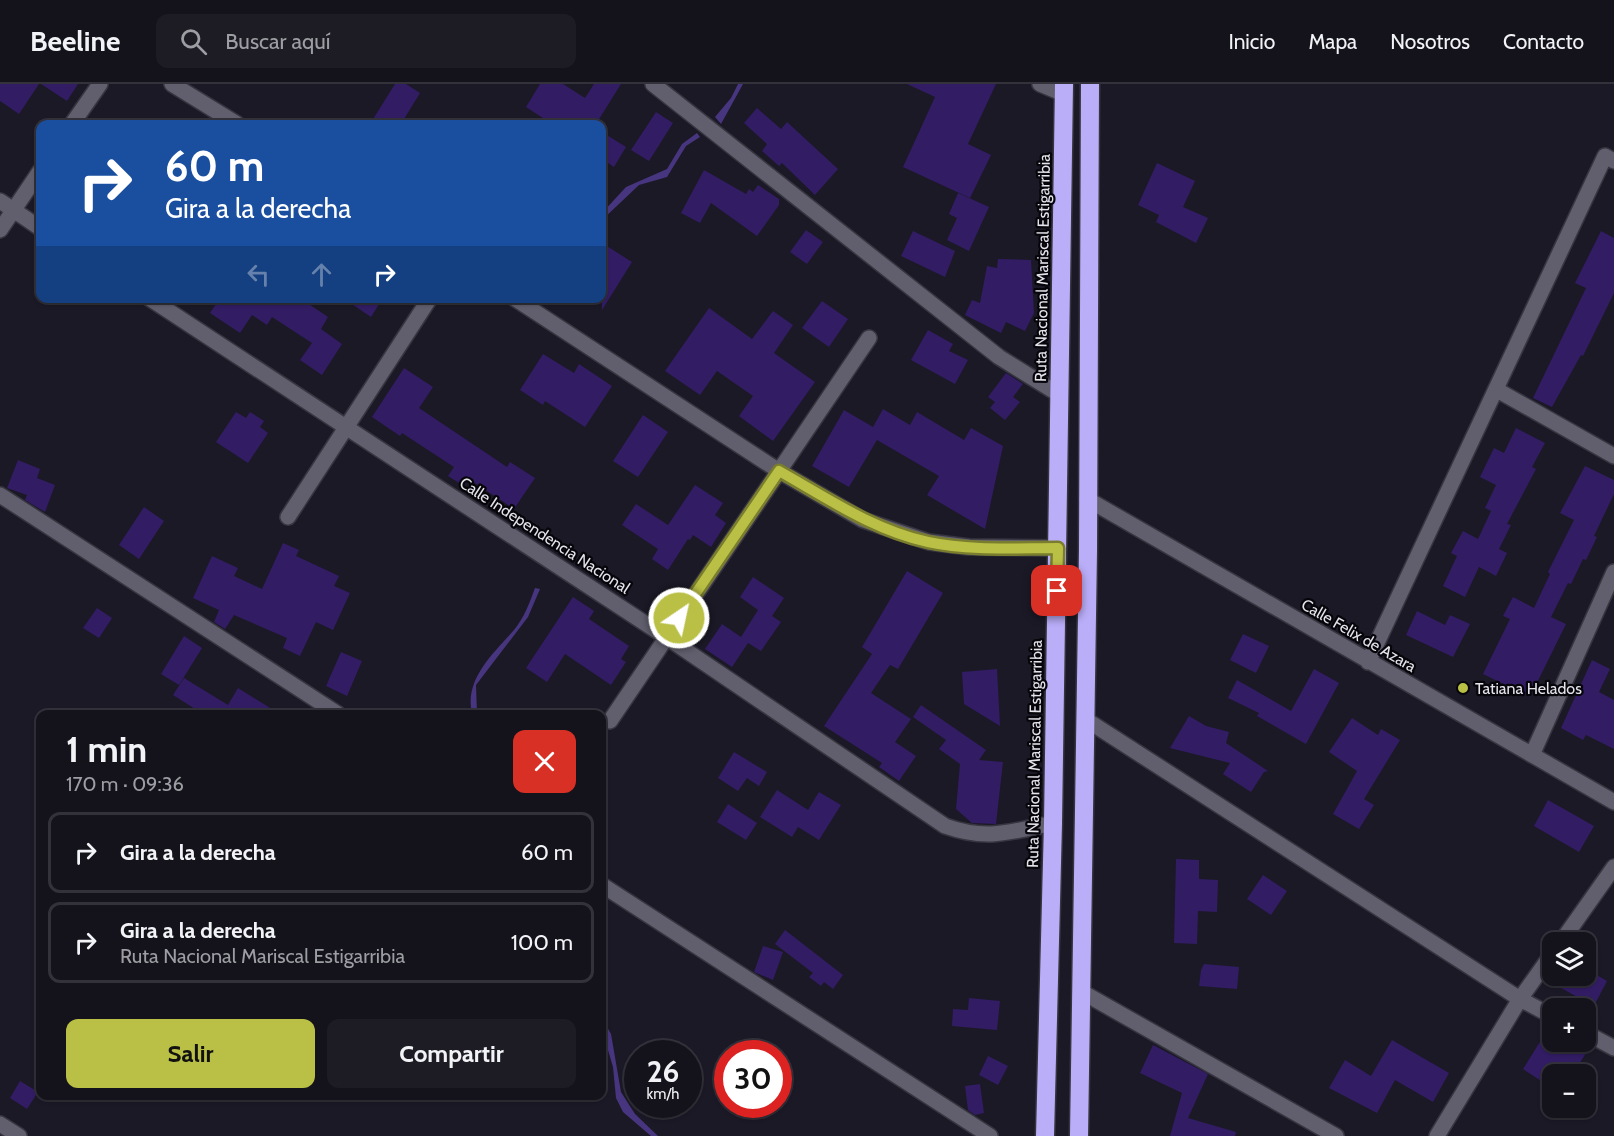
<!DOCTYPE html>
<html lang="es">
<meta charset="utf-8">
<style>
:root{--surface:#14131c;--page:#1d1c25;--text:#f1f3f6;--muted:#9d9ea3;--line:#33323b;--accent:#bac045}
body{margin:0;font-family:Cabin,sans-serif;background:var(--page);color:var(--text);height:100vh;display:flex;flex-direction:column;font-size:22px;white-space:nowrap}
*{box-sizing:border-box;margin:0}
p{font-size:20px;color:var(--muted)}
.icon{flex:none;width:33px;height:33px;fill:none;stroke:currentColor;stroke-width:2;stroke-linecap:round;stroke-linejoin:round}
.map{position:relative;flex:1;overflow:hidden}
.sheet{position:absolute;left:36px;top:626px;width:570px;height:390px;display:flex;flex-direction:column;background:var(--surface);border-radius:12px;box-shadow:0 2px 4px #0004,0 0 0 2px var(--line)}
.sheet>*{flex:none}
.guide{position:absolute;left:36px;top:36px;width:570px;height:183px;border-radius:12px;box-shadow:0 2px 4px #0004,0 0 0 2px var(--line);background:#1a4fa0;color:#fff;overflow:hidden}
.fabs{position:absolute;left:1542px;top:848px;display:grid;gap:12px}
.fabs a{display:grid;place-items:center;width:54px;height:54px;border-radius:12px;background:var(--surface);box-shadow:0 2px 4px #0004,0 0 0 2px var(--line);font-size:30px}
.speed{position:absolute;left:624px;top:956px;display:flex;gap:12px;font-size:30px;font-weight:700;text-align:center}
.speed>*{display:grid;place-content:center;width:78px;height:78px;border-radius:50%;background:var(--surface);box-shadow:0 2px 4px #0004,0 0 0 2px var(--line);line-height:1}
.speed small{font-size:15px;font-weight:400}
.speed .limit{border:9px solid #d22;background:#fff;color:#111}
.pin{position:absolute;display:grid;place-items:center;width:51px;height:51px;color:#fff;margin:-26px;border-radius:12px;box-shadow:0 3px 9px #0006}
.me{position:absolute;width:66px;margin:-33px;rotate:34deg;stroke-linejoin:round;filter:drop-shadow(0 0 4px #0008)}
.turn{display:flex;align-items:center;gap:21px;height:126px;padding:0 30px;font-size:27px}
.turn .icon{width:78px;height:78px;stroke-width:2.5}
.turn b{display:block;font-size:42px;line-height:51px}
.lanes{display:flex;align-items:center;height:57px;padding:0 30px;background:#0003;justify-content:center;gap:30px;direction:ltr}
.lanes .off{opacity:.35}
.round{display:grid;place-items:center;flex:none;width:63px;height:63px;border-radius:12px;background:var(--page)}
.summary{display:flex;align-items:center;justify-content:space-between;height:102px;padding:0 30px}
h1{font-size:36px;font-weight:800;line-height:45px}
.cta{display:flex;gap:12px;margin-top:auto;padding:12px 30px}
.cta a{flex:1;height:69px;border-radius:12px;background:var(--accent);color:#111;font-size:24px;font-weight:800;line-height:69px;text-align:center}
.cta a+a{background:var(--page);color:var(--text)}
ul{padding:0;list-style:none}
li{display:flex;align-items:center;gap:18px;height:81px;margin:0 12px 9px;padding:0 18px;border:3px solid var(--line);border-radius:12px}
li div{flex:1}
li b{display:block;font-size:22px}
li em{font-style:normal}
header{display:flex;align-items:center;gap:36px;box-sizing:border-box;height:84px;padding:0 30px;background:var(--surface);border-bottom:2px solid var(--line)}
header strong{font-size:28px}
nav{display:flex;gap:33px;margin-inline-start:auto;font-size:21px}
.search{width:420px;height:54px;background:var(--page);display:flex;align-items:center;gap:15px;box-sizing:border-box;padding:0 21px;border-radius:12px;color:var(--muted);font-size:22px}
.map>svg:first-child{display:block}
</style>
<header>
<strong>Beeline</strong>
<div class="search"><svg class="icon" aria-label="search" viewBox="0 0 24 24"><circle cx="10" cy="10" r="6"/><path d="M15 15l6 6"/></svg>Buscar aquí</div>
<nav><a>Inicio</a><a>Mapa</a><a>Nosotros</a><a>Contacto</a></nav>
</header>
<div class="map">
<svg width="1614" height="1052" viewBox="0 0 1614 1052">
<rect width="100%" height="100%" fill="#1b1926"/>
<path fill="#48357f" d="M738,0H743L721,40L715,33L731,14Z
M697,49L700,53L686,62L667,93L639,101L602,136V129L626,103L667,85L682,60Z
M535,504L540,505L528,533L476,601L477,630H472C464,595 493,570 514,546C524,534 530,518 535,504Z
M602,934L611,950L621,1008L635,1030L658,1052H651L623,1028L616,1014L613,983L602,946Z"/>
<path fill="#321c64" d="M0,0H39L19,30L0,17Z
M41,0H78L67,17Z
M395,0H406L420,9L401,40H370Z
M540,0H563L585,14L594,0H621L596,40H552L526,23Z
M907,0H996L968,60L991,71L970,114L903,83L935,13Z
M757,24L781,45L787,38L838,85L815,111L782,79L779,82L762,67L767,60L744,39Z
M656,28L673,39L649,77L631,66Z
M602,48L626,63L614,83L602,75Z
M1157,79L1195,97L1183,123L1208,134L1196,159L1156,138L1159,131L1138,121Z
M704,86L746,110L749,105L753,108L758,101L779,115V121L757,152L711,119L700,139L681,129Z
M958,109L989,123L969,167L947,156L957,134L949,130Z
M806,146L823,158L807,180L790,168Z
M913,147L955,167L945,193L901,172Z
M1601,147L1614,154V209L1583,272L1581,271L1552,323L1533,314L1586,204L1575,199Z
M602,159L632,178L602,226Z
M998,175L1031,176L1034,229L1025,247L1006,238L1001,249L965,231L972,216L980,219L987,182L997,184Z
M220,214H300L328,233L321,245L342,260L322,291L300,276L312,259L272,233L267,241L252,231L240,249L210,229Z
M343,214H383L371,233Z
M822,217L848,235L829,263L802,244Z
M709,224L752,255L773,227L793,241L774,269L815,298L773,357L739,332L753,312L717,287L700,311L665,287Z
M928,246L953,260L949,267L968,276L955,300L911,276Z
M543,270L574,289L579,280L612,302L585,343L545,317L543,321L520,306Z
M404,284L433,303L419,324L507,383L510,378L535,394L514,425L469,395L464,402L448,392L454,383L402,349L400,352L372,333Z
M1006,289L1023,300L1013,313L1020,318L1005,336L990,324L995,318L988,313Z
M883,325L910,341L917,328L964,356L971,344L1003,362L985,445L927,411L939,392L877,356L849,403L812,382L844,326L873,343Z
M236,328L246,334L250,328L264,337L260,343L268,349L248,379L216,358Z
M643,331L668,348L638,393L613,377Z
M1516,344L1545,359L1532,383L1536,385L1507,440L1511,441L1499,465L1507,469L1496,492L1479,483L1465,513L1443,502L1457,472L1451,469L1463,447L1478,455L1491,427L1485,424L1496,401L1480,393L1494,364L1504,369Z
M18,376L40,385L37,394L55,401L45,428L25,416L27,411L7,404Z
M1585,382L1614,396V410L1594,452L1597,453L1586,476L1583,475L1571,500L1568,499L1551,533L1566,540L1530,613L1483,590L1510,535L1503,532L1513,513L1534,524L1550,490L1548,488L1574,436L1560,429Z
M695,401L723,419L715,431L726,439L711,463L693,451L690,456L688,455L668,486L652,475L658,465L622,441L636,420L668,441Z
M144,423L164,437L139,475L119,461Z
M283,459L299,466L296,472L339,492L334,502L350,509L333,546L316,538L300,572L283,564L287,554L234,531L225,545L214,538L219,526L193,514L212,472L238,484L234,492L262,505Z
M907,487L943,509L898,585L890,581L871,609L911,635L895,658L916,672L899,697L879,683L882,679L824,642L872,570L862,563Z
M753,493L784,514L772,532L781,538L761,567L748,559L732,583L705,565L722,540L741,553L758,526L740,513Z
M573,513L594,527L589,535L629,562L621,575L626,578L611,601L565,570L547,598L526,584Z
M97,524L112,534L99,554L83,544Z
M1417,527L1445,541L1450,531L1470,540L1453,573L1406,551Z
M1243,550L1269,562L1256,589L1230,576Z
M184,552L202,564L179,601L161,590Z
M341,568L362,577L347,612L326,602Z
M1592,576L1610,585L1599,608L1614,616V665L1586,651L1583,656L1561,644Z
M997,585L1000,642L964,620L962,588Z
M1314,585L1339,599L1306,660L1257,632L1259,629L1228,614L1237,596L1291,627Z
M184,594L228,621L238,604L280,630H203L173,611Z
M921,621L986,666L979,676L1003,678L996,740L972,739L956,725L960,680L939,665L946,656L913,633Z
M1189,632L1206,642L1229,648L1226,659L1268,687L1264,688L1251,708L1223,690L1230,679L1170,664Z
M1352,634L1378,651L1381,645L1400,656L1364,715L1374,721L1359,745L1333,730L1357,687L1329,668Z
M734,668L767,688L759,702L747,694L738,707L718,694Z
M777,706L808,726L819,708L841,721L819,756L798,743L792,753L760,733Z
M1548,716L1594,742L1579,768L1534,742Z
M728,720L757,739L746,756L717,738Z
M1176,775L1199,776V795L1218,796L1217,828L1198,827L1197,860L1174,859Z
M1263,791L1287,807L1271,831L1247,815Z
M785,846L843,891L833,905L824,898L821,902L809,893L813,889L775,860Z
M763,862L783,868L773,896L754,888Z
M1204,880L1239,883L1237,905L1199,902L1201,886Z
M1586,885L1607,897L1594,922L1561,904L1568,891H1586Z
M969,914L1000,917L997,946L952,942L953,925L968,926Z
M1548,945L1552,948V957H1567L1586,969L1573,990H1552V1004L1523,985Z
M1392,956L1449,989L1433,1018L1395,996L1377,1029L1329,1004L1345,976L1371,992Z
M1153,961L1208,990L1188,1034L1236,1048L1235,1052H1170L1182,1009L1140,989Z
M988,972L1008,982L998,1001L979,991Z
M20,997L38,1008L27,1025L10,1014Z
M980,1000L984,1029L975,1031L968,1026L965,1002Z"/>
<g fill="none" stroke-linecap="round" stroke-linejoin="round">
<defs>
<path id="minor" d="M172,0L237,40
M653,0L999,273L1060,311
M1040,0L1064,10
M72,40L100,0
M0,117L40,144
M0,146L40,87
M149,214L666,553L945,742C987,757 1010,748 1053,739
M514,214L779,387L863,436L929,458L969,463L1057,464
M1497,306L1614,372
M0,411L338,630
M1087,415L1614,718
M288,433L430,214
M1368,578L1605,72L1614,77
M1085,635L1520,915L1552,932
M610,637L869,254
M1532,671L1614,488
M602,801L990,1052
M1561,858L1614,783
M1082,908L1336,1052
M1586,949L1614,964
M0,1040L19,1052
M1437,1052L1520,915L1552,870"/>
<path id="highway" d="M1045,1052L1053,739L1064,0
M1079,1052L1088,466L1090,0"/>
</defs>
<use href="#minor" stroke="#37353f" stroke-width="18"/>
<use href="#highway" stroke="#37353f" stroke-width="21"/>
<use href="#minor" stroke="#615f6e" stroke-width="15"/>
<use href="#highway" stroke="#bbaef9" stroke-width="18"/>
</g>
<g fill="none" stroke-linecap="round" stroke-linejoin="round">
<defs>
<path id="route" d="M679,534L779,387C827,414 873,446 928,458C970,467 1015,464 1058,464L1057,507"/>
</defs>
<use href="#route" stroke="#797d2d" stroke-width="15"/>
<use href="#route" stroke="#bac045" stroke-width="10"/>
</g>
<circle fill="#bac045" stroke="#06050a" stroke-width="2" cx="1463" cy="604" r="6"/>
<g text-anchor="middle" stroke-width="4.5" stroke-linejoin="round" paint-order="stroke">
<g font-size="16" fill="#e5e4ed" stroke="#06050a">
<text transform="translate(1042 184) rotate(-89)" y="6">Ruta Nacional Mariscal Estigarribia</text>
<text transform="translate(545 451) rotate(33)" y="6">Calle Independencia Nacional</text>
<text transform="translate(1359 551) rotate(30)" y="6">Calle Felix de Azara</text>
<text transform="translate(1034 670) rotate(-89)" y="6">Ruta Nacional Mariscal Estigarribia</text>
</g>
<g font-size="16" fill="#e5e4ed" stroke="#06050a" text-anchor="start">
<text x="1475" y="610">Tatiana Helados</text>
</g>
</g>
</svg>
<div class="fabs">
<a><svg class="icon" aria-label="layers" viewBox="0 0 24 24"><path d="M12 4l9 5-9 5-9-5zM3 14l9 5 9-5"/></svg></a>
<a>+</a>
<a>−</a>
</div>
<div class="speed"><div>26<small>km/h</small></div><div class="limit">30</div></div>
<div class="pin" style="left:1057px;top:507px;background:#d93025"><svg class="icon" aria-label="arrive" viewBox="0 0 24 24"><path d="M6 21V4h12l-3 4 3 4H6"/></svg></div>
<svg class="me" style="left:679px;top:534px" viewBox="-20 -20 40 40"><circle r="17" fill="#bac045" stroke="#fff" stroke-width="3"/><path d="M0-11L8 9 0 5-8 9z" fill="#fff"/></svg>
<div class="guide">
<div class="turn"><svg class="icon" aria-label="right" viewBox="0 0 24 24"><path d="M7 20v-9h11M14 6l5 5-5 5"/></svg><div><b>60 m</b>Gira a la derecha</div></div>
<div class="lanes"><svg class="icon off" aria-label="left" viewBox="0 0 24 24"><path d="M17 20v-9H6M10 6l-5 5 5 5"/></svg><svg class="icon off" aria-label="ahead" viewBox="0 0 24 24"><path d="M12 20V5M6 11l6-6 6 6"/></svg><svg class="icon" aria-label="right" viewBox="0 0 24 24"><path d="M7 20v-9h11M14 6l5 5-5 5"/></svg></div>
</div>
<section class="sheet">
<div class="summary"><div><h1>1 min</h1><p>170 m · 09:36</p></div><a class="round" style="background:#d93025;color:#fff"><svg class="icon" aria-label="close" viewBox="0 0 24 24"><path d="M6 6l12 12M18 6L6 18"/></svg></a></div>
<ul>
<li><svg class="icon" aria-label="right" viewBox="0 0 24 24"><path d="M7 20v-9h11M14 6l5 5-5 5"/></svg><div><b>Gira a la derecha</b></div><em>60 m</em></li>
<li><svg class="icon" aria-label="right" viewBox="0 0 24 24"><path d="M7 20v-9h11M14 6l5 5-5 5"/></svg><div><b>Gira a la derecha</b><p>Ruta Nacional Mariscal Estigarribia</p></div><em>100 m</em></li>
</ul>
<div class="cta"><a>Salir</a><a>Compartir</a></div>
</section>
</div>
